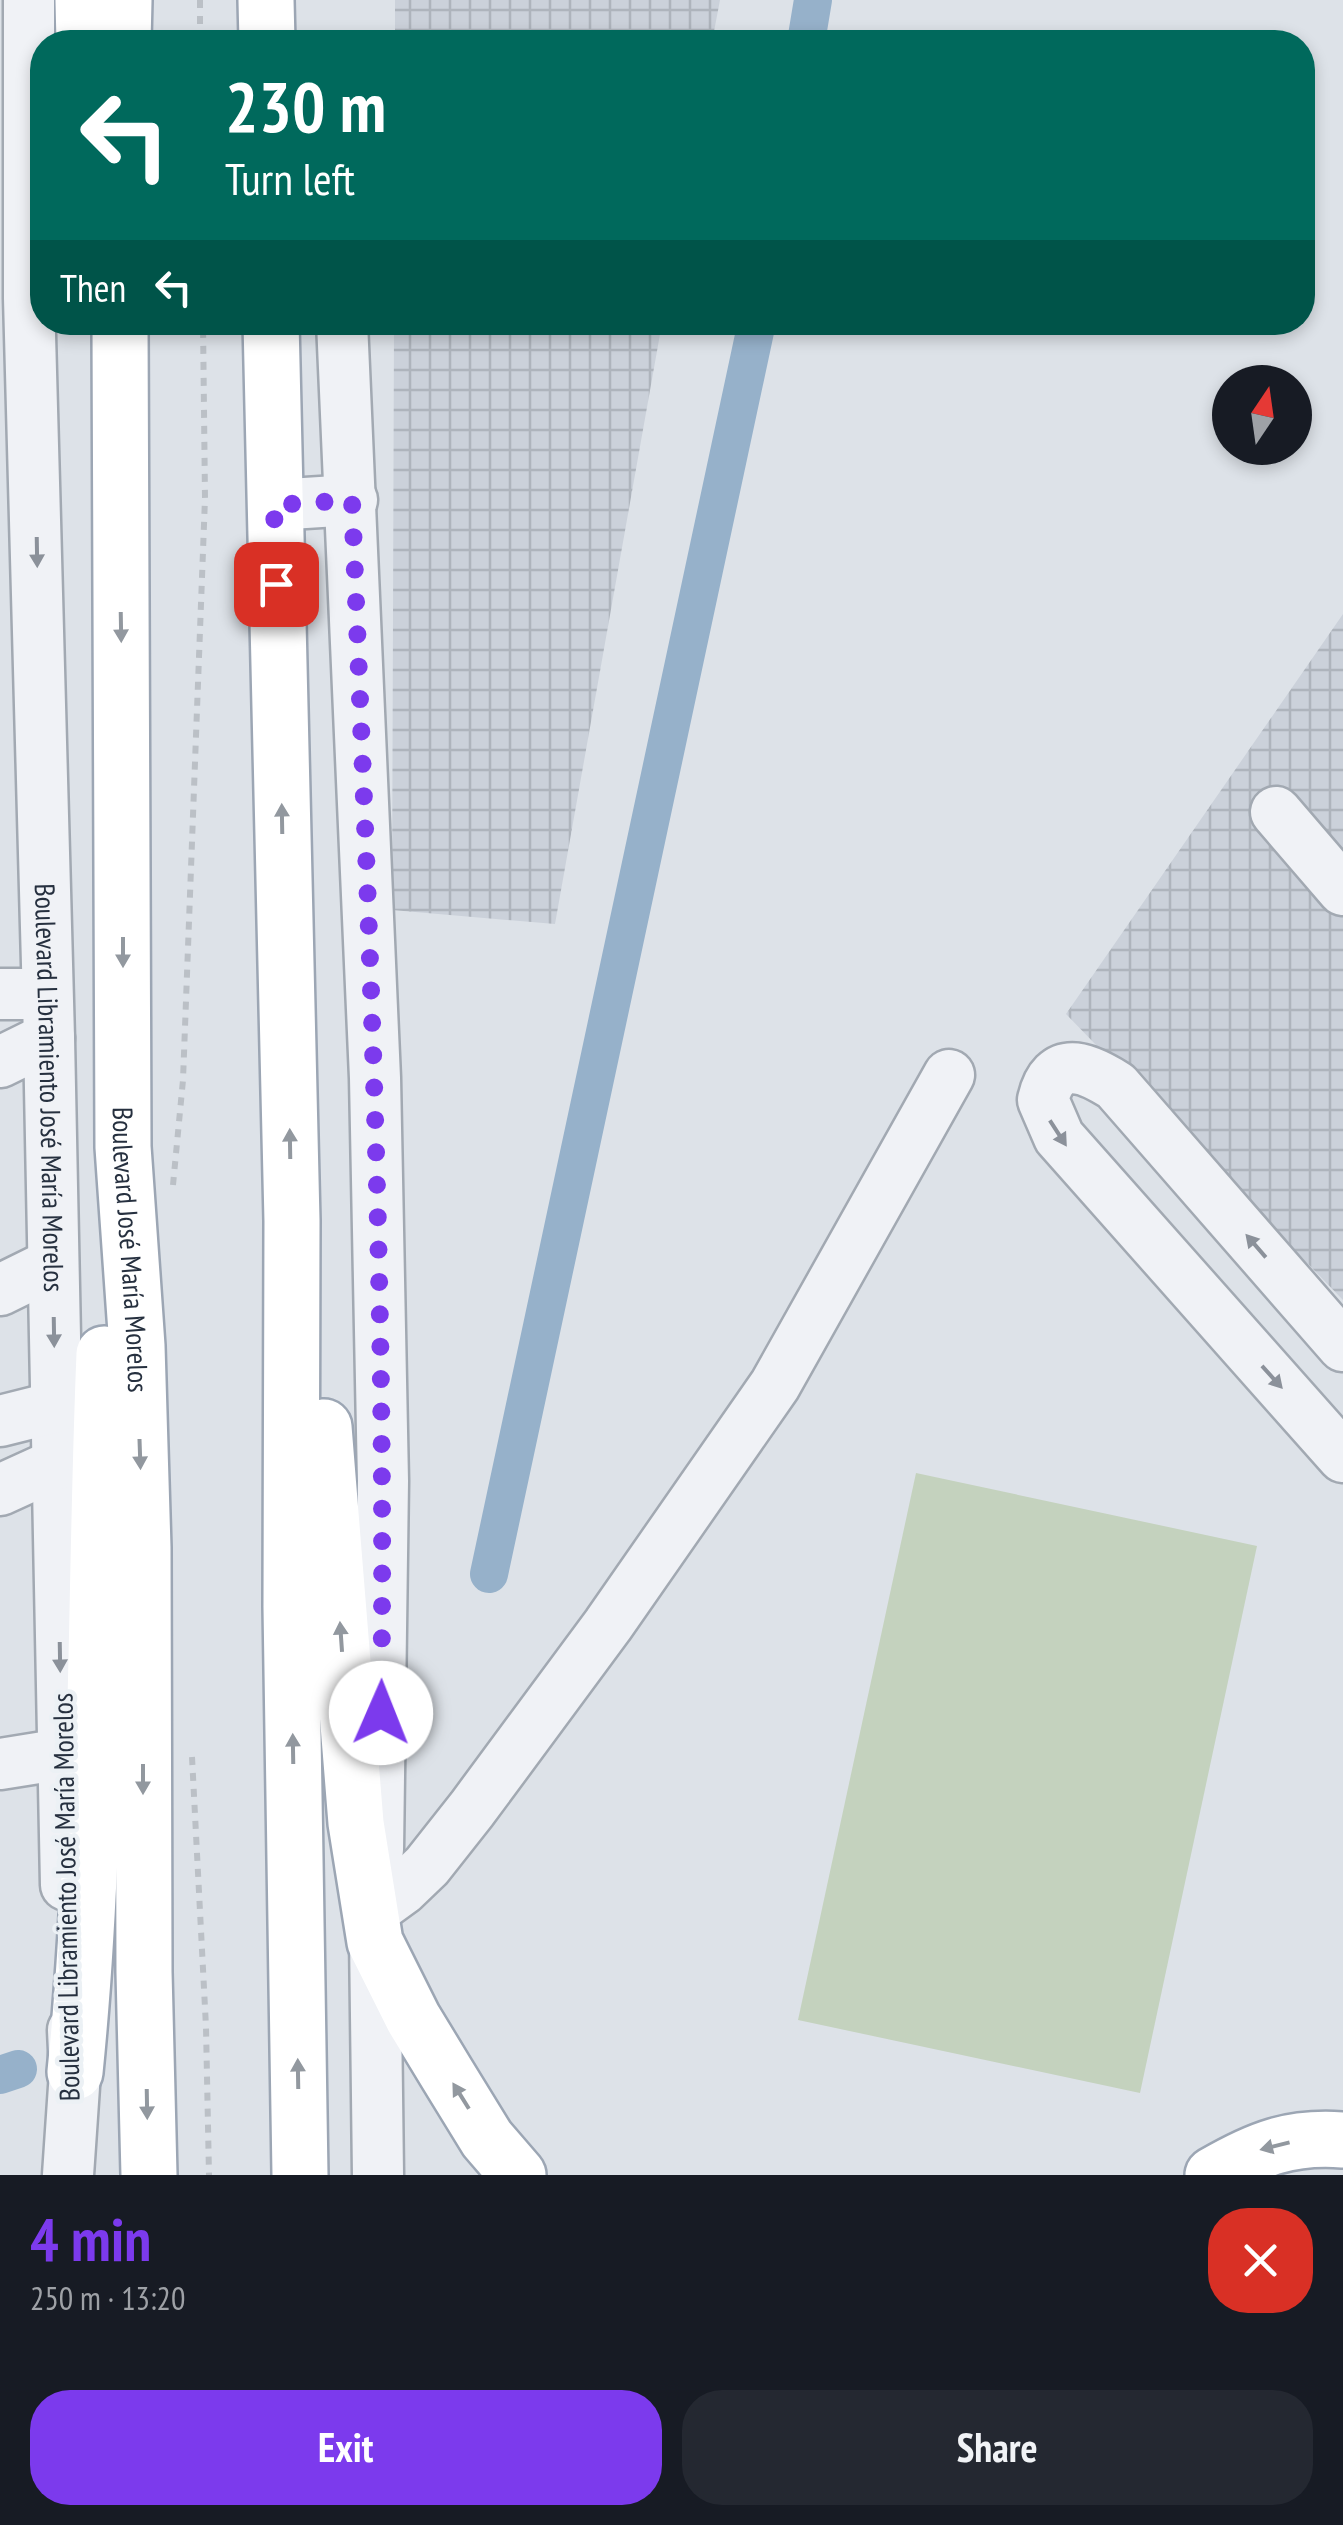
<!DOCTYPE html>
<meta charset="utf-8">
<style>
:root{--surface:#171b24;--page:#242831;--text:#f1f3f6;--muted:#9ea1a6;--accent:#7c3aed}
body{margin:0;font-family:"PT Sans Narrow",sans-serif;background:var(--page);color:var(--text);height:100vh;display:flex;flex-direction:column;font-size:38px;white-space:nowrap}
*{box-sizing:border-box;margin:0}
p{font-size:32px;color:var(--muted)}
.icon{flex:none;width:55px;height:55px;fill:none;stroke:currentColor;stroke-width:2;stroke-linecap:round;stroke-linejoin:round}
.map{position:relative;height:2175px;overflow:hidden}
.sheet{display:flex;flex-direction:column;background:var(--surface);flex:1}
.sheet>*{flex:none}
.hud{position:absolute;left:30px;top:30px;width:1285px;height:305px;border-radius:40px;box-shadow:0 5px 15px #0003;background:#00695c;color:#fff;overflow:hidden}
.needle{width:65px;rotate:13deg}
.tools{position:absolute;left:1212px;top:365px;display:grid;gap:20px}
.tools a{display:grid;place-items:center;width:100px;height:100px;border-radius:50%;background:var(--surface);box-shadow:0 5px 15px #0003;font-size:50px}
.pin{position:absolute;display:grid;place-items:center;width:85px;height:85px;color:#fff;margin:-42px;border-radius:20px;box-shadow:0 5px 15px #0006}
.me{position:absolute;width:110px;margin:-55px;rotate:1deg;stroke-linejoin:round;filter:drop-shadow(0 0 8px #0008)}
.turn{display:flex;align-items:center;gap:35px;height:210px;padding:0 30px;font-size:45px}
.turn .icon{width:130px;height:130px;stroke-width:2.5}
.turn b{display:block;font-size:70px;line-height:85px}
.then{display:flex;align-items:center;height:95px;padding:0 30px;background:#0003;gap:20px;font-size:38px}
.round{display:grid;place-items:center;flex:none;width:105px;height:105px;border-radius:40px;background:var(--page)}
.summary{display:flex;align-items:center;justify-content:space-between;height:170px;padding:0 30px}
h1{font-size:60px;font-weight:600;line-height:75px;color:var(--accent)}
.cta{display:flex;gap:20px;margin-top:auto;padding:20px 30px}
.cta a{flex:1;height:115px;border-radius:40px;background:var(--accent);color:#fff;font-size:40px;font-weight:600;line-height:115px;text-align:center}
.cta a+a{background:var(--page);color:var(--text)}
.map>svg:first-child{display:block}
</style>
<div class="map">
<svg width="1343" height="2175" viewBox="0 0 1343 2175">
<defs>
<pattern id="industrial-grid" width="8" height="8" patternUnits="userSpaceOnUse" patternTransform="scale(2.5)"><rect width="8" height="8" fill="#cbd1da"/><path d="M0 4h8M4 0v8" fill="none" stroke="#aeb4bc"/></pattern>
</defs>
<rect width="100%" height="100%" fill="#dde2e8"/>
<path fill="url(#industrial-grid)" d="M395,0H720L712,42H395Z
M394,323H662L555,924L392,910Z
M1343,614V1300L1066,1014Z"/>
<path fill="#c4d2be" d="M916,1473L1257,1546L1140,2093L798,2020Z"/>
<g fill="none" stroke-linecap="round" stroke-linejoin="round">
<path stroke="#96b1ca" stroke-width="38" d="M806,42L813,0
M489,1574L757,322
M0,2075L18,2069"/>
<defs>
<g id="minor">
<path id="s1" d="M29,0V298L49,1038L66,1885"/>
<path d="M342,322L375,1078L383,1481L378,1850"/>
<path d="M274,505L352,500"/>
<path d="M1276,812L1343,890"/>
<path d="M0,994H46"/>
<path d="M0,1062L49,1038"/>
<path d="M0,1290L53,1264"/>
<path d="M1343,1346L1116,1086C1086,1067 1054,1053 1043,1100L1059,1137L1343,1457"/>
<path d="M0,1421L56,1407"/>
<path d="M0,1490L57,1464"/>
<path d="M0,1764L63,1754"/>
<path d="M370,1913L403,1889L427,1866L472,1809L608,1625L775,1385L949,1075"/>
<path d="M375,1935L378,2175"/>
<path d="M68,2175L75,2072L73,2030"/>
</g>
<g id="major">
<path d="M83,0L84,42"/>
<path d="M266,0L267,42"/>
<path d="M123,42L124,0"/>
<path id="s2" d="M120,322L123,1147L137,1346L143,1548L144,1972L149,2175"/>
<path d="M271,322L292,1221L291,1607L300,2175"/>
<path d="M324,1427L356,1823L375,1942L413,2018L447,2074L487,2139L518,2175"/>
<path d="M75,2072C99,1834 94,1593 104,1354"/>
<path d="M1213,2175C1258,2149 1290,2136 1343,2140"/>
</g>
</defs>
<use href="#minor" stroke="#a2a9b2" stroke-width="55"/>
<use href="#major" stroke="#9ca6b4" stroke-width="60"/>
<path stroke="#bbc0c6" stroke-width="6" stroke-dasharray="8 8" stroke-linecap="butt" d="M200,0V42
M173,1185L183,1080L205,498L203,322
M192,1757L206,2027L209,2175"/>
<use href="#minor" stroke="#f0f2f6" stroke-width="50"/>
<use href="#major" stroke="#fff" stroke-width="55"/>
</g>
<defs><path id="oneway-solid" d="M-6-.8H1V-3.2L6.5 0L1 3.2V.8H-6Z" transform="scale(2.5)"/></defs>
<g fill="#8b919a">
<use href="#oneway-solid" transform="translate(37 552) rotate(89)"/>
<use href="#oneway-solid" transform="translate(1058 1133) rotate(57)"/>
<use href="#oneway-solid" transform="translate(1256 1246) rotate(-131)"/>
<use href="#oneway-solid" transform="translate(54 1332) rotate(89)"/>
<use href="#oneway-solid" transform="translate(1272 1377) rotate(48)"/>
<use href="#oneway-solid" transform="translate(60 1657) rotate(89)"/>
</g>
<g fill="#92989f">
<use href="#oneway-solid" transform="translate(121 627) rotate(89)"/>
<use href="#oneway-solid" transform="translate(282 819) rotate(-91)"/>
<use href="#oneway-solid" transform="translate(123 952) rotate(90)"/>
<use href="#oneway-solid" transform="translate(290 1144) rotate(-91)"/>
<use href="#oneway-solid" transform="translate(140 1454) rotate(88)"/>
<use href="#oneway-solid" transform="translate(341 1637) rotate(-94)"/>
<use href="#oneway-solid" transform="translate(293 1749) rotate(-91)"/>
<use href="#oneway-solid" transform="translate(143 1779) rotate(90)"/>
<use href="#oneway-solid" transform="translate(298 2074) rotate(-91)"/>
<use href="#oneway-solid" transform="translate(461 2096) rotate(-122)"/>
<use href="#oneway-solid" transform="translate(147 2104) rotate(89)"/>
<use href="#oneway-solid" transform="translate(1275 2146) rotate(166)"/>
</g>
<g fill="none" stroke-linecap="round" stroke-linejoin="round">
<path stroke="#7c3aed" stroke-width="18" stroke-dasharray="0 32.4" d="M276,584L274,505L352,500C368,904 387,1308 381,1713"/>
</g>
<g text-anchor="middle" stroke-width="9" stroke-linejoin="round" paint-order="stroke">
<g font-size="28" fill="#26303f" stroke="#ecf1f5">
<text dy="10" stroke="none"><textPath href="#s1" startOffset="1088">Boulevard Libramiento José María Morelos</textPath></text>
<text dy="10" stroke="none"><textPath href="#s2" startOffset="928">Boulevard José María Morelos</textPath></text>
<text transform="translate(66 1897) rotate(-91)" y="10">Boulevard Libramiento José María Morelos</text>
</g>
</g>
</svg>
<div class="tools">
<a><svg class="needle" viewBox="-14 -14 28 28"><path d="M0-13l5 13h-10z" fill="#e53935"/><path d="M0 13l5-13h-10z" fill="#9ea1a6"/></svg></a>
</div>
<div class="pin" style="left:276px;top:584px;background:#d93025"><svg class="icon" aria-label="arrive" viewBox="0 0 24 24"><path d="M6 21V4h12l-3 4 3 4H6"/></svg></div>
<svg class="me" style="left:381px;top:1713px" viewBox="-20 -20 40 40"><circle r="19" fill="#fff"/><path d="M0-13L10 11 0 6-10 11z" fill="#7c3aed"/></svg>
<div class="hud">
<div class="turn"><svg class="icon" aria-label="left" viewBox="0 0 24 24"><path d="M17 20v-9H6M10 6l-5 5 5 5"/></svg><div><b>230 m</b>Turn left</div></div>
<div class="then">Then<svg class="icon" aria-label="left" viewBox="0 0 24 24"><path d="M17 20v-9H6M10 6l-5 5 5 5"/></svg></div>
</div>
</div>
<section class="sheet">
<div class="summary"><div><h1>4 min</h1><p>250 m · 13:20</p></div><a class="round" style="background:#d93025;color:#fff"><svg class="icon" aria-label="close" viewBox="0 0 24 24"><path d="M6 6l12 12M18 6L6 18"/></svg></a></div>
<div class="cta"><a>Exit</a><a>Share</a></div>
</section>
